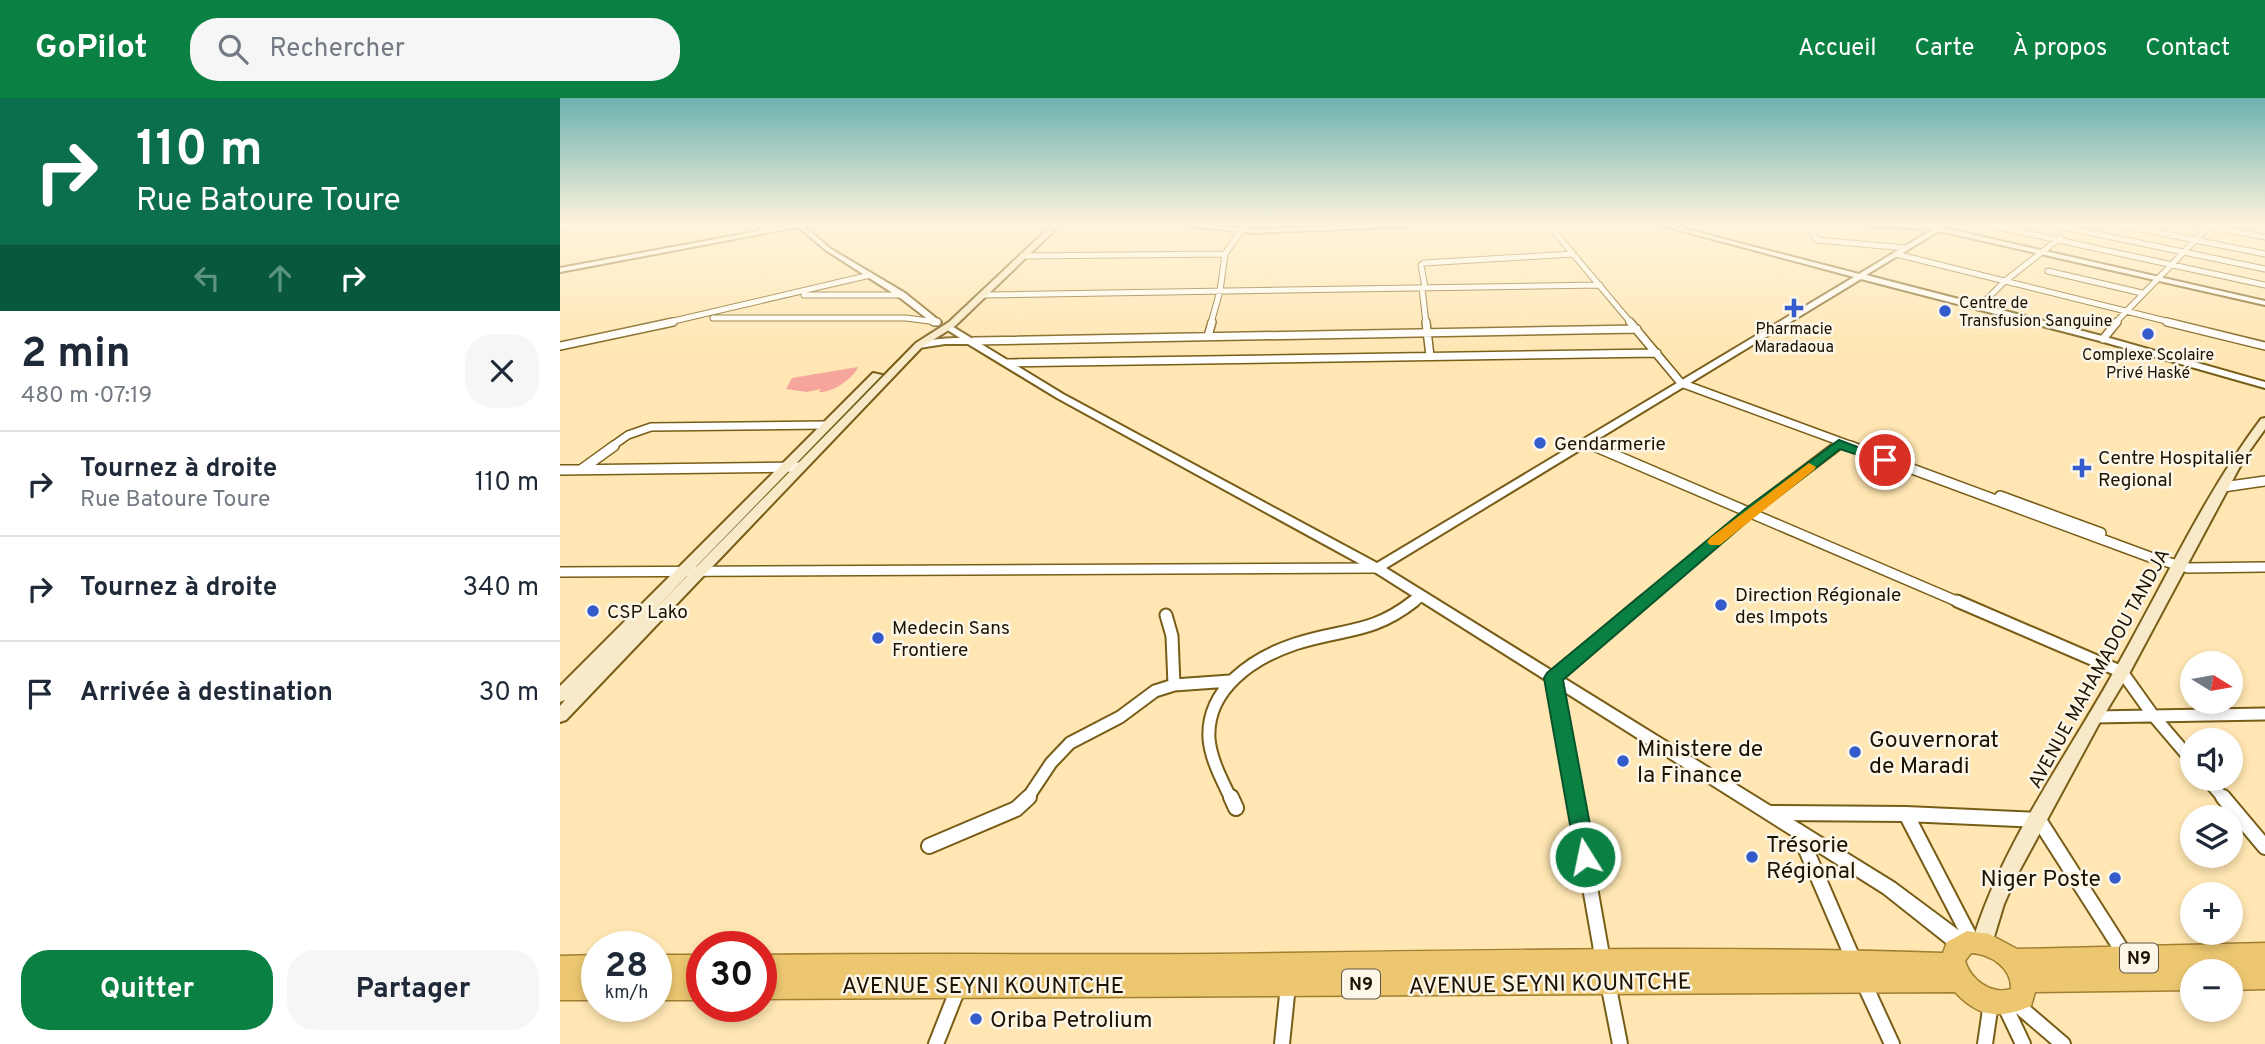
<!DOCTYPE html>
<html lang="fr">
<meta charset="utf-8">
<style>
:root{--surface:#fff;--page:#f6f6f7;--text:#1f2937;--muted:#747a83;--line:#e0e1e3;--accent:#0b8043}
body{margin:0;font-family:Overpass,sans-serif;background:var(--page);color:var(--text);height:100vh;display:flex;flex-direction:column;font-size:26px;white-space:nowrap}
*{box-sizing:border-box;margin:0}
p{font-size:23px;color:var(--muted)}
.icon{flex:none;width:38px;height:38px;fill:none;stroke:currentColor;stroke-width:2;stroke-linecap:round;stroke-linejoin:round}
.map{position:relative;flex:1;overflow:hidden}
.drawer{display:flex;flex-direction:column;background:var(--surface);width:560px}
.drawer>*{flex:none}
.hud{background:#0b6e4f;color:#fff;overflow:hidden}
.needle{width:46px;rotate:101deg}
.tools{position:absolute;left:1620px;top:553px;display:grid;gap:14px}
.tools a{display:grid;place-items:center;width:63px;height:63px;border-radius:50%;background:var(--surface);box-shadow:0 4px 10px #0003;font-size:35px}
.speed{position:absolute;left:21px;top:833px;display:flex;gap:14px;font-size:35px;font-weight:700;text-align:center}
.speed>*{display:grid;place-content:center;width:91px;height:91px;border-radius:50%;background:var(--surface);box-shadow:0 4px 10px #0003;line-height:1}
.speed small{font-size:18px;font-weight:400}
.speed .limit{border:10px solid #d22;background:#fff;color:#111}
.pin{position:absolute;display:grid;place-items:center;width:60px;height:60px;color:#fff;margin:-30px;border:4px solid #fff;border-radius:50%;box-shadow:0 2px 7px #0007}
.me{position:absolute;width:77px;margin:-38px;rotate:350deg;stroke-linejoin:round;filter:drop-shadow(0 0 5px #0008)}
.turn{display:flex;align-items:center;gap:24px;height:147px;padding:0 21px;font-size:32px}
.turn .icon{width:91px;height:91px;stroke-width:2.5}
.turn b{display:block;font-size:49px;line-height:60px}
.lanes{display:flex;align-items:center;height:66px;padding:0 21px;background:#0003;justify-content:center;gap:35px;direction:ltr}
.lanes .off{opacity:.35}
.round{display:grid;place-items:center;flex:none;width:74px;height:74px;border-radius:28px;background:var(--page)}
.summary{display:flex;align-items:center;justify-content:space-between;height:119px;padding:0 21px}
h1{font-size:42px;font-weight:700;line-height:52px}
.primary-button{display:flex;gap:14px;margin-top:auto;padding:14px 21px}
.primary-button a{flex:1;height:80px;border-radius:28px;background:var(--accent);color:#fff;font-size:28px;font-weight:700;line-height:80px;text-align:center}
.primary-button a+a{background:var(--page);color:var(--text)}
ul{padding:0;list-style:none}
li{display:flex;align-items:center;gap:21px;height:105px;padding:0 21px;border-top:2px solid var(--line)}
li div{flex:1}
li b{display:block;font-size:26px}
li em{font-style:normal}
header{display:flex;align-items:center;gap:42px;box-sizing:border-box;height:98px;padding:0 35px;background:var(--accent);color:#fff}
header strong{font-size:33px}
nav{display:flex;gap:38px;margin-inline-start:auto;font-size:24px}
.search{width:490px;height:63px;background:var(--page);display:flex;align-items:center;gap:18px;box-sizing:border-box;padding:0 24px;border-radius:28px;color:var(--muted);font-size:26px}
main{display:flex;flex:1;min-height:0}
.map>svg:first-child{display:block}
</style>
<header>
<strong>GoPilot</strong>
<div class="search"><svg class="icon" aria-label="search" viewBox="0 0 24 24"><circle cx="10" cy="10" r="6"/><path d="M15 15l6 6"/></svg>Rechercher</div>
<nav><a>Accueil</a><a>Carte</a><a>À propos</a><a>Contact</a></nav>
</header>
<main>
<section class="drawer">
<div class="hud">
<div class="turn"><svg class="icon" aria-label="right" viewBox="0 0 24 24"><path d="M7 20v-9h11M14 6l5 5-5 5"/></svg><div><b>110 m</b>Rue Batoure Toure</div></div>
<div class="lanes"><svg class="icon off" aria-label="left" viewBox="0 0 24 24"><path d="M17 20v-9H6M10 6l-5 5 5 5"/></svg><svg class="icon off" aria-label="ahead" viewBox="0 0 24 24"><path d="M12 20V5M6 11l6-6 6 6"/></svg><svg class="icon" aria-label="right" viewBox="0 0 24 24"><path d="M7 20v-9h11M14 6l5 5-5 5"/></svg></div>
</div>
<div class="summary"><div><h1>2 min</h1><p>480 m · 07:19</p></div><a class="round"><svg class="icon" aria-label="close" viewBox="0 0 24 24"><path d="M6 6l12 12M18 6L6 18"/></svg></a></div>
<ul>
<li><svg class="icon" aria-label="right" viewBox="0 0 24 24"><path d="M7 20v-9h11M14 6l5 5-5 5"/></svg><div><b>Tournez à droite</b><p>Rue Batoure Toure</p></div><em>110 m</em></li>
<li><svg class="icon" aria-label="right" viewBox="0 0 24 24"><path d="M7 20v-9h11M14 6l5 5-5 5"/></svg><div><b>Tournez à droite</b></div><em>340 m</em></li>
<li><svg class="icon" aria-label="arrive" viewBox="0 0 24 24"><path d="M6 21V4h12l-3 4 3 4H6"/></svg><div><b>Arrivée à destination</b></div><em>30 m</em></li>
</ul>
<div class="primary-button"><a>Quitter</a><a>Partager</a></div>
</section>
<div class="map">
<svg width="1705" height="946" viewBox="0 0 1705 946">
<rect width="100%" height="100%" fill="#ffe6b2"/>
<path fill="#f6a59d" d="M298,269C293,281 272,295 259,294L261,291L247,294L226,291L232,280Z"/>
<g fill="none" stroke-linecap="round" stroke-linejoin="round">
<defs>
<path id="minor-far4" d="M196,126L211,132
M988,126L1071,225
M1247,126L1257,142L1346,150
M1424,126L1705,187
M1489,126L1705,171
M1555,126L1705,156
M1633,126L1705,139
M0,129L15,126
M353,132L359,126
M1336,156L1614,225
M462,158L665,156
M1488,173L1582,195
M862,190L866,225
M865,190L861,167L864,165L1013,156
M244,197H342
M423,197L1040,187
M1418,210L1445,183L1501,139
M153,220H346L377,224
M105,225L310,177
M651,225L660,193L665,156L681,133
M1555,225L1651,126"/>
<path id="minor-far3" d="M374,224H377
M866,224L870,258
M1070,224L1121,285L1295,349
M1607,224L1705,248
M648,238L652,224
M1543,241L1557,224
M414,243L1077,231
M0,248L113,224
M447,265L1097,255
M1025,344L1038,349
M51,349L68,337L91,329L266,327
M1275,349L1279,346"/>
<path id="minor-far2" d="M1034,348L1401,505
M1290,348L1590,459L1628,470L1705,469
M22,371L54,348
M0,372L240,369
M1663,389L1705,383
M1440,398L1541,435
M0,474L817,470
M852,505L862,498
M1082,505L1190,414L1277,348"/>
<path id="minor-far1" d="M1397,503L1562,574L1592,616L1633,664
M606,517L612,538L614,587L670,583
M1534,619L1705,616
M1647,681L1664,701
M467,701L491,665L510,645L560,619L595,593L614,587
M671,701C662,682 651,662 649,641C646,591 693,560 735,546C783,530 811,537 854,503
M1014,701L993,580L1084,503"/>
<path id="minor" d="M671,699L676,710
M1014,699L1043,863
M1663,699L1705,749
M1211,715L1346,716L1479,722L1567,860
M1346,716L1412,843
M1238,733L1294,863
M369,748L456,711L469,699
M1303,883L1332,946
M1048,885L1060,946
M1455,905L1503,946
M1444,906L1463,946
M376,946L399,888
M722,946L728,887
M1425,946L1431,905"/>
<path id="tertiary" d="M236,126H248L244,128L271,151L345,195L381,224L374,226L339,199L267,153L238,129L0,174V170Z
M625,126L695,131L852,126L849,128L695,135L628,128Z
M1096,126H1106L1299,176L1373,131L1308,128L1305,126H1367L1377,128L1382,126H1389L1384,130L1705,203V207L1379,133L1306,177L1546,239L1705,284V290L1540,243L1301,181L826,470L1335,785L1409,840L1411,846L1409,852L1402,855L1395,852L1323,795L813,473L497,300L408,246H385L359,250L355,247C368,241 385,240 400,240L383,229L390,227L503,296L817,465L1294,179Z"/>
<path id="secondary" d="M493,126H501L395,228L362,249L6,622L0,624V608L5,602L0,604V588L313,275L322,277L89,517L356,245L389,224Z
M1705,320V331L1685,359L1570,574L1541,622L1456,779L1444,806L1430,852L1423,855L1416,852L1412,845C1442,745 1507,659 1557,568C1604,485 1644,397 1701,321Z"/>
<path id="trunk" d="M1407,833L1429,836L1457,851L1705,845V867L1635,869L1642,873H1633V892L1475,894L1471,908C1440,921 1419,920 1395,894L201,901V857C354,855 506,857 658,856C900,853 1141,847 1383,855L1387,844ZM1411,855C1431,856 1452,870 1451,891C1431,897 1411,882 1405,863Z
M37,857V902H0V858Z
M96,857H142V902H96Z
M1705,867V891L1671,892V873H1662L1671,868Z"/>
</defs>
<use href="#minor-far4" stroke="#785d17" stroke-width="7"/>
<use href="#minor-far3" stroke="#785d17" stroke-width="10"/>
<use href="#minor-far2" stroke="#785d17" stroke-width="12"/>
<use href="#minor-far1" stroke="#785d17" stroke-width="15"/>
<use href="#minor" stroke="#785d17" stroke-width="18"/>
<use href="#tertiary" stroke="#785d17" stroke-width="4"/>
<use href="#secondary" stroke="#785d17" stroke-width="4"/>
<use href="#trunk" stroke="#a07f31" stroke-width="3"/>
<use href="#minor-far4" stroke="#fff" stroke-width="5"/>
<use href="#minor-far3" stroke="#fff" stroke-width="7"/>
<use href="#minor-far2" stroke="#fff" stroke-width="9"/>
<use href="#minor-far1" stroke="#fff" stroke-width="11"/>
<use href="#minor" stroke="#fff" stroke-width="14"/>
<use href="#tertiary" fill="#fff" fill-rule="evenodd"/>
<use href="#secondary" fill="#f8eac9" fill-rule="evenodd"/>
<use href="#trunk" fill="#ecc770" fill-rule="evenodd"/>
</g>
<linearGradient id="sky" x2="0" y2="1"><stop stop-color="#6cb2b0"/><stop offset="0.49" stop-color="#fff4dc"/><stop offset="1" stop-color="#fff4dc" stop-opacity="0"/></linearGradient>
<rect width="1705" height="258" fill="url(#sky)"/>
<path fill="#0b8043" stroke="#07532c" stroke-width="2" d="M1279,342L1332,362L1325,366L1280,351L1195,417L1003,582L1036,759L1033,766L1025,768L1017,766L984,580L987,575L1185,411Z"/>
<path fill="#f59e0b" d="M1249,365L1256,369L1254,372L1160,447H1150L1147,444L1150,440Z"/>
<g fill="#335bcb" stroke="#fcf6e9" stroke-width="2.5">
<path d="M1230.5 199.5h7v7h7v7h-7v7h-7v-7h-7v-7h7z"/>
<circle cx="1385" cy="213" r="7"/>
<circle cx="1588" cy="236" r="7"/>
<circle cx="980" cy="345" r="7"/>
<path d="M1518.5 359.5h7v7h7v7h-7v7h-7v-7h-7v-7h7z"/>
<circle cx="1161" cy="507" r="7"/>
<circle cx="33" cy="513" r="7"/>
<circle cx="318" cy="540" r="7"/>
<circle cx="1295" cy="654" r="7"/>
<circle cx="1063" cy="663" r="7"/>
<circle cx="1192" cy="759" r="7"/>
<circle cx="1555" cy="780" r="7"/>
<circle cx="416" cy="921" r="7"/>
</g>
<g text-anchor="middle" stroke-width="5" stroke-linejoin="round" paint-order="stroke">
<g font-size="16" fill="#1d1200" stroke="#fcf6e9">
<text x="1399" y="210" text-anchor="start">Centre de<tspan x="1399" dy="18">Transfusion Sanguine</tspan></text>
<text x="1234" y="236">Pharmacie<tspan x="1234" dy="18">Maradaoua</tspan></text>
<text x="1588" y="262">Complexe Scolaire<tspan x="1588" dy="18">Privé Haské</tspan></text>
</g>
<g fill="#fcf6e9" stroke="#605646" stroke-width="2">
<rect x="1560" y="845.5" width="38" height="29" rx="5"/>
<rect x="782" y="871.5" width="38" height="29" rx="5"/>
</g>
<g font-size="18" font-weight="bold" fill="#1d1200">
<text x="1579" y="866">N9</text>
<text x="801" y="892">N9</text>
</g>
<g font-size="19" fill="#1d1200" stroke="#fcf6e9" text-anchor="start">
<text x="994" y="352">Gendarmerie</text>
<text x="1538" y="366">Centre Hospitalier<tspan x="1538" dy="22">Regional</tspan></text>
<text x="1175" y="503">Direction Régionale<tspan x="1175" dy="22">des Impots</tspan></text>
<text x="47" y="520">CSP Lako</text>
<text x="332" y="536">Medecin Sans<tspan x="332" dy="22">Frontiere</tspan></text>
</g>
<g font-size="19" fill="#1d1200" stroke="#fcf6e9">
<text transform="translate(1538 570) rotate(-61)" y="7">AVENUE MAHAMADOU TANDJA</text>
</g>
<g font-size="23" fill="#1d1200" stroke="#fcf6e9" text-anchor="start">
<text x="1309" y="649">Gouvernorat<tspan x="1309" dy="26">de Maradi</tspan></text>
<text x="1077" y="658">Ministere de<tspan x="1077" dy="26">la Finance</tspan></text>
<text x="1206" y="754">Trésorie<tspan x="1206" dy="26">Régional</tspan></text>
<text x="1541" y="788" text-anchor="end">Niger Poste</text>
<text x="430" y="929">Oriba Petrolium</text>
</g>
<g font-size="23" fill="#1d1200" stroke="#fcf6e9">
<text transform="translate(990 885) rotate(-1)" y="8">AVENUE SEYNI KOUNTCHE</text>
<text x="423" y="895">AVENUE SEYNI KOUNTCHE</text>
</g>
</g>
</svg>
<div class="tools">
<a><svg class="needle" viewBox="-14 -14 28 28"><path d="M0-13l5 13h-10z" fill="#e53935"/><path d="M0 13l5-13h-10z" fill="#747a83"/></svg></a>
<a><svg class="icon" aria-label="sound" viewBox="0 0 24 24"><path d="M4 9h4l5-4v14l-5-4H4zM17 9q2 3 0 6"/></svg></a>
<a><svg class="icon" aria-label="layers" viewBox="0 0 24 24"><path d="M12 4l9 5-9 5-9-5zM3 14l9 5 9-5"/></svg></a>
<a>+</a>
<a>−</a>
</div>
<div class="speed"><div>28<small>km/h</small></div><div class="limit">30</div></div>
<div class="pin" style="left:1325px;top:362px;background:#d93025"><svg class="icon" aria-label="arrive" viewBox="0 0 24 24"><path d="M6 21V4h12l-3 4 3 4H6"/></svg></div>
<svg class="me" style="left:1025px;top:759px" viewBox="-20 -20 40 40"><circle r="17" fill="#0b8043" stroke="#fff" stroke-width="3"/><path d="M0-11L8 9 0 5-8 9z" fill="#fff"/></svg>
</div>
</main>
